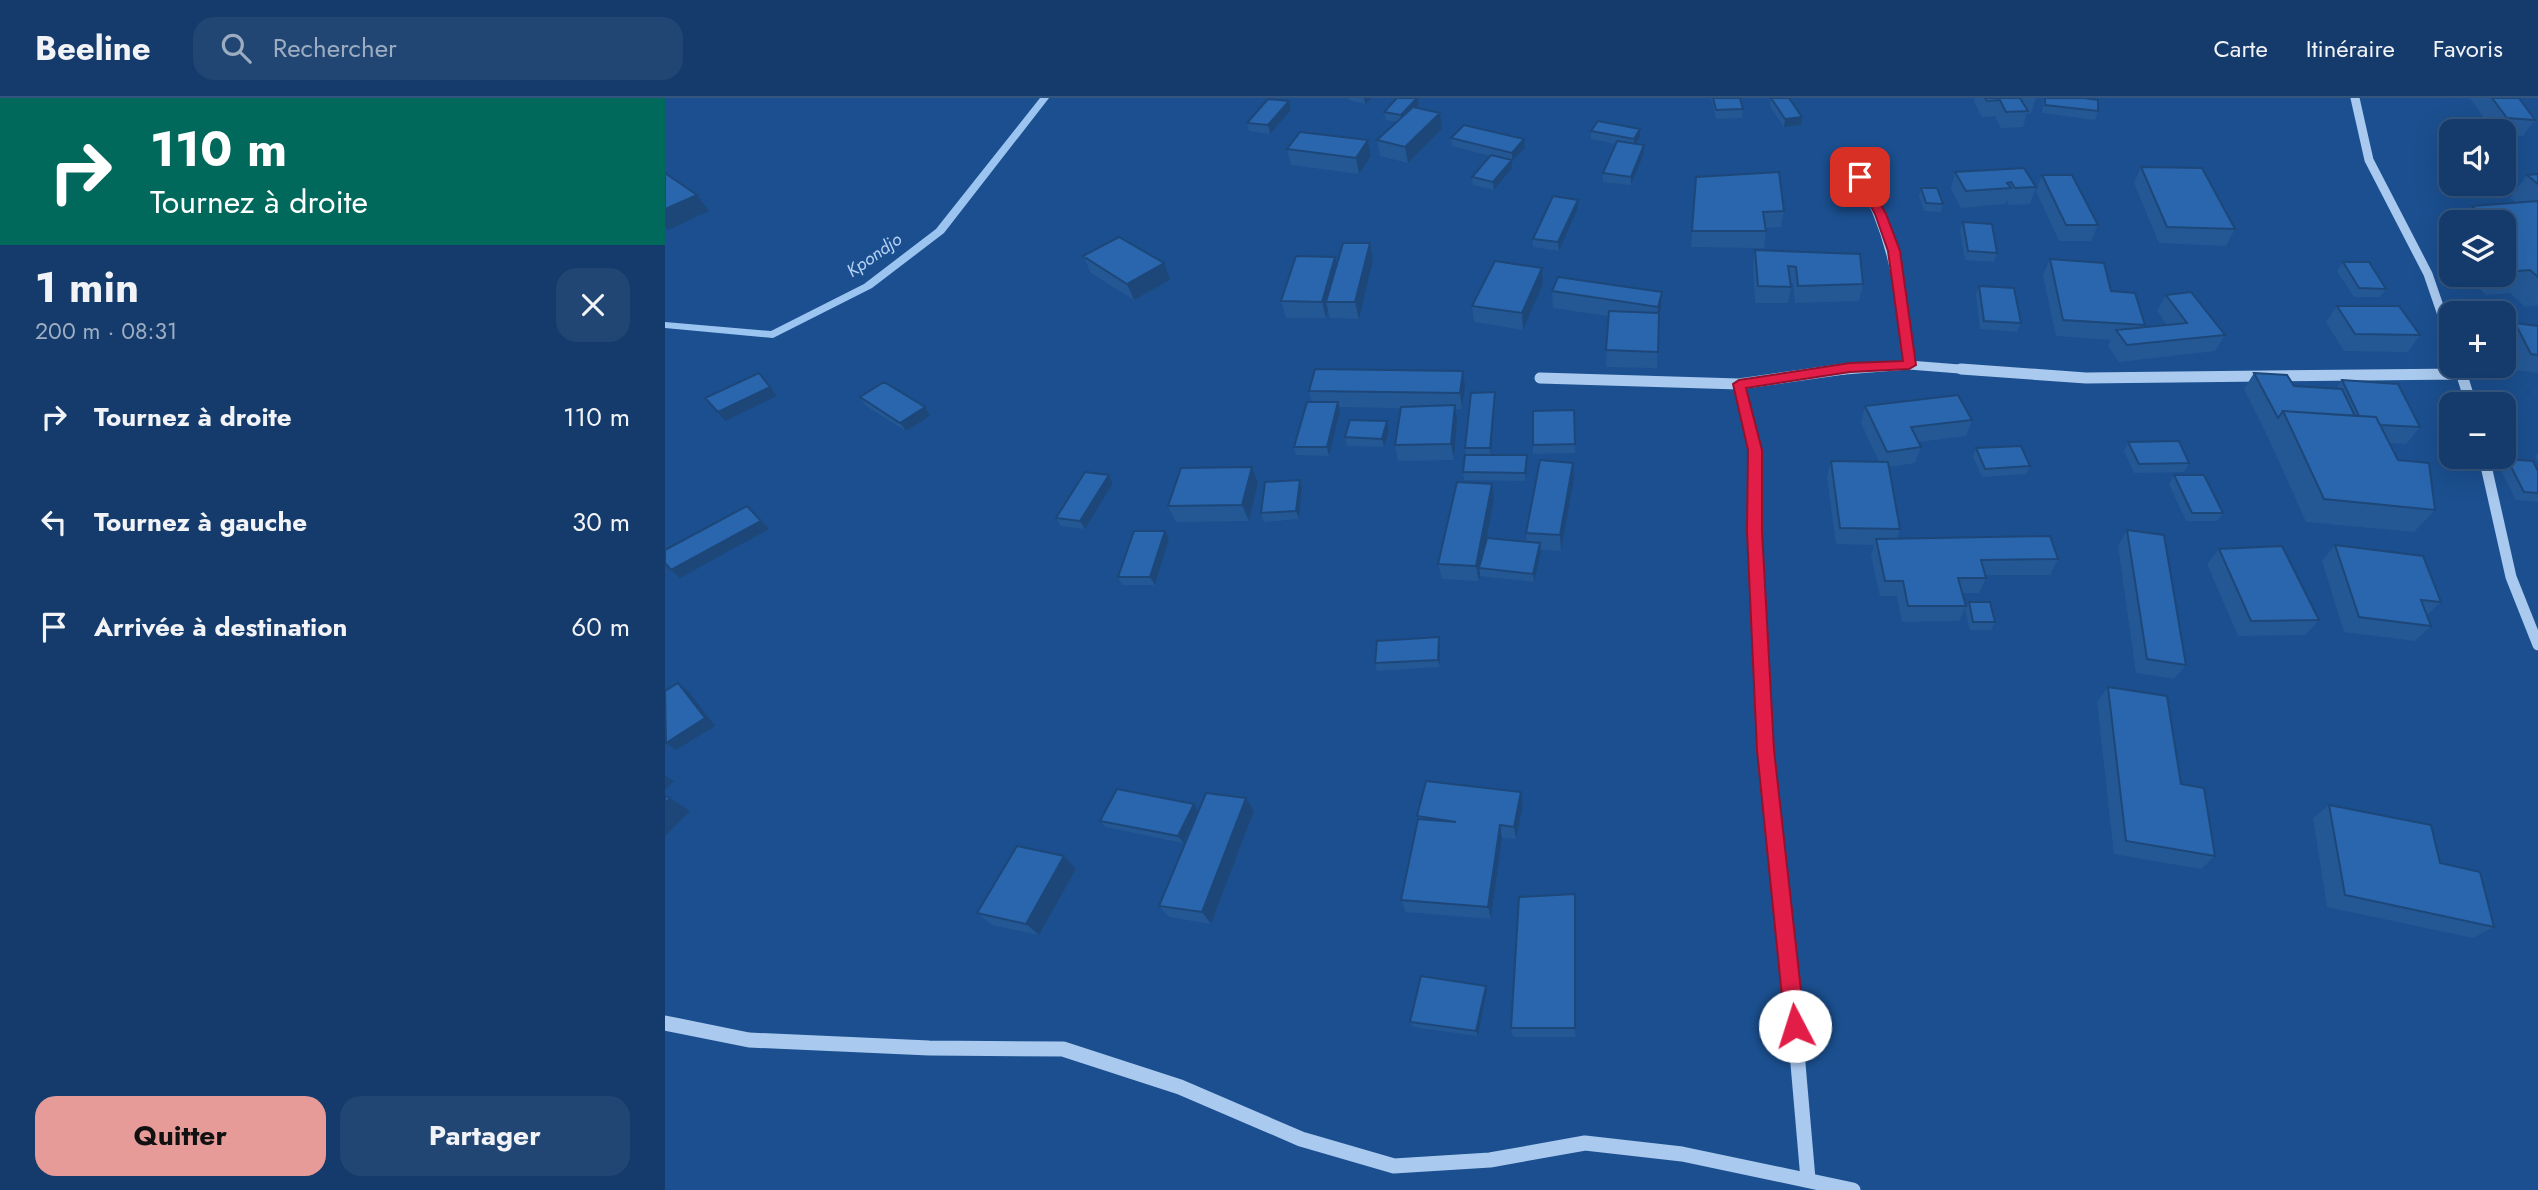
<!DOCTYPE html>
<html lang="fr">
<meta charset="utf-8">
<style>
:root{--surface:#143b6b;--page:#214673;--text:#f1f3f6;--muted:#9dadc1;--line:#33557e;--accent:#e69b98}
body{margin:0;font-family:Jost,sans-serif;background:var(--page);color:var(--text);height:100vh;display:flex;flex-direction:column;font-size:26px;white-space:nowrap}
*{box-sizing:border-box;margin:0}
p{font-size:23px;color:var(--muted)}
.icon{flex:none;width:38px;height:38px;fill:none;stroke:currentColor;stroke-width:2;stroke-linecap:round;stroke-linejoin:round}
.map{position:relative;flex:1;overflow:hidden}
.side{display:flex;flex-direction:column;background:var(--surface);width:665px}
.side>*{flex:none}
.hud{background:#00695c;color:#fff;overflow:hidden}
.tools{position:absolute;left:1774px;top:21px;display:grid;gap:14px}
.tools a{display:grid;place-items:center;width:77px;height:77px;border-radius:14px;background:var(--surface);box-shadow:0 7px 28px #0002,0 0 0 2px var(--line);font-size:35px}
.pin{position:absolute;display:grid;place-items:center;width:60px;height:60px;color:#fff;margin:-30px;border-radius:14px;box-shadow:0 4px 10px #0006}
.me{position:absolute;width:77px;margin:-38px;rotate:355deg;stroke-linejoin:round;filter:drop-shadow(0 0 5px #0008)}
.turn{display:flex;align-items:center;gap:24px;height:147px;padding:0 35px;font-size:32px}
.turn .icon{width:91px;height:91px;stroke-width:2.5}
.turn b{display:block;font-size:49px;line-height:60px}
.round{display:grid;place-items:center;flex:none;width:74px;height:74px;border-radius:21px;background:var(--page)}
.headline{display:flex;align-items:center;justify-content:space-between;height:119px;padding:0 35px}
h1{font-size:42px;font-weight:700;line-height:52px}
.cta{display:flex;gap:14px;margin-top:auto;padding:14px 35px}
.cta a{flex:1;height:80px;border-radius:21px;background:var(--accent);color:#111;font-size:28px;font-weight:700;line-height:80px;text-align:center}
.cta a+a{background:var(--page);color:var(--text)}
ul{padding:0;list-style:none}
li{display:flex;align-items:center;gap:21px;height:105px;padding:0 35px}
li div{flex:1}
li b{display:block;font-size:26px}
li em{font-style:normal}
header{display:flex;align-items:center;gap:42px;box-sizing:border-box;height:98px;padding:0 35px;background:var(--surface);border-bottom:2px solid var(--line)}
header strong{font-size:33px}
nav{display:flex;gap:38px;margin-inline-start:auto;font-size:24px}
.search{width:490px;height:63px;background:var(--page);display:flex;align-items:center;gap:18px;box-sizing:border-box;padding:0 24px;border-radius:21px;color:var(--muted);font-size:26px}
main{display:flex;flex:1;min-height:0}
.map>svg:first-child{display:block}
</style>
<header>
<strong>Beeline</strong>
<div class="search"><svg class="icon" aria-label="search" viewBox="0 0 24 24"><circle cx="10" cy="10" r="6"/><path d="M15 15l6 6"/></svg>Rechercher</div>
<nav><a>Carte</a><a>Itinéraire</a><a>Favoris</a></nav>
</header>
<main>
<section class="side">
<div class="hud">
<div class="turn"><svg class="icon" aria-label="right" viewBox="0 0 24 24"><path d="M7 20v-9h11M14 6l5 5-5 5"/></svg><div><b>110 m</b>Tournez à droite</div></div>
</div>
<div class="headline"><div><h1>1 min</h1><p>200 m · 08:31</p></div><a class="round"><svg class="icon" aria-label="close" viewBox="0 0 24 24"><path d="M6 6l12 12M18 6L6 18"/></svg></a></div>
<ul>
<li><svg class="icon" aria-label="right" viewBox="0 0 24 24"><path d="M7 20v-9h11M14 6l5 5-5 5"/></svg><div><b>Tournez à droite</b></div><em>110 m</em></li>
<li><svg class="icon" aria-label="left" viewBox="0 0 24 24"><path d="M17 20v-9H6M10 6l-5 5 5 5"/></svg><div><b>Tournez à gauche</b></div><em>30 m</em></li>
<li><svg class="icon" aria-label="arrive" viewBox="0 0 24 24"><path d="M6 21V4h12l-3 4 3 4H6"/></svg><div><b>Arrivée à destination</b></div><em>60 m</em></li>
</ul>
<div class="cta"><a>Quitter</a><a>Partager</a></div>
</section>
<div class="map">
<svg width="1873" height="1092" viewBox="0 0 1873 1092">
<rect width="100%" height="100%" fill="#1b4f8f"/>
<g fill="none" stroke-linecap="round" stroke-linejoin="round">
<path fill="#9cc4f0" fill-rule="evenodd" d="M375,0H384L279,135L207,190L108,240L0,230V224L106,233L199,186L271,131Z"/>
<path stroke="#a9c9ee" stroke-width="9" d="M1690,0L1704,62L1763,176L1787,246
M1195,79C1229,138 1236,201 1244,267
M1794,268L1795,273
M1167,273L1244,267L1320,273"/>
<path stroke="#a9c9ee" stroke-width="11" d="M1296,271L1421,280L1797,276
M1795,271L1806,306
M875,280L1074,286L1179,271
M1074,286L1090,352L1089,433L1099,628
M1819,359L1846,479L1873,547"/>
<path stroke="#a9c9ee" stroke-width="15" d="M1099,626L1123,851L1143,1081
M0,925L84,942L264,950L398,951L515,989L636,1041L729,1068L825,1062L920,1045L1017,1056L1188,1092"/>
</g>
<path fill="#245895" d="M683,0H707L700,6L684,2Z
M732,0H753L754,7L751,10L775,15L777,31L743,65L715,58L712,42L732,24L721,22L719,14Z
M1046,0H1075L1078,11L1077,20L1051,21Z
M1106,0L1136,27L1119,29L1105,8Z
M1310,0H1371L1366,15H1362L1358,29L1336,30L1330,18L1317,19L1309,3Z
M1379,0H1419L1433,13L1430,22L1377,15Z
M1805,0H1854L1870,22L1858,38L1839,37V33H1828Z
M624,3L626,12L605,36L584,33L582,25Z
M975,31V39L971,46L979,55L966,87L938,84V75L951,46L926,41V33Z
M786,40L859,41L860,50L847,63V70L829,92L808,87L807,79L825,58L787,48Z
M703,42L706,58L694,76L626,67L622,51Z
M1476,69L1570,131L1561,148L1494,145L1469,85Z
M1290,74L1371,89L1365,106L1344,107L1342,102L1340,106L1296,110L1286,91Z
M1873,76V207L1860,209L1845,195L1821,197L1800,177H1839V124H1795L1807,108L1850,104L1845,100L1862,77Z
M1377,77L1433,127L1426,143H1394L1371,93Z
M1031,79L1119,113L1116,129L1101,130L1099,150L1026,149Z
M1256,90L1278,106L1276,114L1259,113L1254,98Z
M913,102V110L894,153L868,149V141Z
M1298,124L1332,155L1329,164L1300,162L1295,133Z
M705,145L708,162L694,221L665,220L663,212L661,220H621L616,203Z
M1090,152L1198,186L1194,203L1130,205L1128,185H1125L1126,189L1123,205H1090L1088,168Z
M418,158L505,182L469,202L426,175Z
M1385,161L1446,193L1480,227L1479,229L1502,227L1492,213L1501,197L1560,237L1550,253L1454,264L1443,248L1446,242L1391,238L1378,177Z
M1678,164L1721,191L1715,199H1689L1672,173Z
M877,170L878,186L858,232L809,224L807,208Z
M893,179L997,194L996,210L993,220L992,270L941,269L943,218L888,210L887,193Z
M1314,188L1356,225L1352,234L1315,231L1311,196Z
M1672,208L1755,237L1743,254L1679,253L1661,224Z
M1850,225L1873,228V275L1851,272L1839,249V237Z
M1589,275L1629,288L1671,291L1677,282L1755,329L1741,346L1724,345L1733,362L1770,412L1749,434L1641,424L1602,337L1579,291Z
M800,289L797,311H790L792,324L789,362L733,363L730,347L735,310L674,309L675,313L664,358L631,357L629,349L647,304L644,293Z
M830,294V303L826,357L862,366L861,383L799,382L798,374L801,357L800,350Z
M195,299L265,318L241,333L201,308Z
M1200,308L1307,322L1301,338L1253,344L1256,349L1250,365L1224,369L1235,431L1232,441L1393,461L1385,477H1321V480L1314,495H1297L1301,508L1294,523L1237,524L1232,498H1215L1206,457L1209,447L1171,446L1162,379L1166,363L1214,364L1196,325Z
M909,312L910,355L868,356V347Z
M722,323L724,332L719,349L682,348L680,339Z
M1463,344L1524,365L1519,374L1469,375L1459,353Z
M1311,350L1365,368L1361,376L1317,379L1308,359Z
M1873,355V364L1870,358Z
M1842,361L1873,373V404L1851,402L1834,369Z
M587,369L593,385L584,423L511,424L503,408Z
M444,377L448,385L420,431L396,428L391,420Z
M1509,377L1558,415L1552,423H1521L1504,386Z
M909,381L896,453L876,452L869,484L815,478V476L814,483L777,481L773,466L829,402L821,445L862,444L861,435Z
M635,382L637,390L634,421L599,424L596,415Z
M1462,432L1521,567L1509,581L1471,575L1453,448Z
M504,441L490,487H457L453,479Z
M1670,447L1776,504L1762,517L1766,528L1750,543L1679,534L1657,463Z
M1554,451L1654,522L1640,537L1573,538L1542,466Z
M1304,504L1330,524L1326,532H1305L1300,512Z
M774,539L775,547V569L712,573L710,565Z
M1443,589L1516,686L1550,758L1536,771L1449,756L1432,604Z
M529,706L533,713L518,745L441,729L435,723Z
M858,707L851,741L837,740L826,821L741,814L736,802L753,721L752,718Z
M1664,707L1775,765L1829,829L1808,840L1662,809L1648,720Z
M589,713L546,826L504,819L494,808Z
M399,758L411,771L374,837L327,827L312,815Z
M911,808V939H848L846,930Z
M821,888L822,893L813,938L747,929L745,924Z"/>
<path fill="#1d4779" d="M699,0H707L700,6Z
M752,0H753L754,7L737,25L736,17Z
M624,3L626,12L605,36L603,27Z
M775,15L777,31L743,65L740,49Z
M1137,19L1136,27L1119,29L1120,21Z
M975,31V39L969,49V41Z
M859,41L860,50L847,63V55Z
M703,42L706,58L694,76L691,60Z
M979,47V55L966,87V79Z
M847,62V70L829,92L828,84Z
M32,97L44,113L3,132L0,129V111Z
M913,102V110L894,153L893,144Z
M705,145L708,162L694,221L690,204Z
M670,159L674,175L661,204L663,212L661,220L657,204Z
M499,165L505,182L469,202L462,186Z
M877,170L878,186L858,232L857,215Z
M997,194L996,210L992,226L993,209Z
M798,273L800,289L797,311L795,295Z
M105,289L112,298L60,323L53,314Z
M830,294V303L826,359L825,350Z
M673,304L675,313L664,358L662,349Z
M790,307L792,324L789,362L786,346Z
M260,309L265,318L241,333L235,325Z
M722,323L724,332L719,349L717,341Z
M862,357V366L861,383L860,375Z
M908,365L909,381L896,453L895,437Z
M587,369L593,385L584,423L577,407Z
M444,377L448,385L420,431L415,423Z
M635,382L637,390L634,421L631,413Z
M827,386L829,402L816,471L814,470L815,476L814,483L811,468Z
M82,408L104,431L15,480L6,472Z
M500,433L504,441L490,487L485,479Z
M875,445L876,454L869,484L868,476Z
M774,539L775,547V569L773,562Z
M13,585L23,593L50,628L11,652L1,645Z
M0,678L9,683L0,692Z
M856,694L858,707L851,741L849,729Z
M5,700L25,713L0,738V705Z
M581,700L589,713L546,826L537,814Z
M529,706L533,713L518,745L513,738Z
M835,727L837,740L826,821L823,809Z
M399,758L411,771L374,837L361,826Z
M910,796L911,808V939L910,930Z
M821,888L822,893L813,938L811,933Z"/>
<path fill="#2a66ad" stroke="#1d4779" stroke-width="2" d="M732,0H752L736,17L719,14Z
M1048,0H1075L1078,11L1051,12Z
M1106,0H1124L1137,19L1120,21Z
M1320,0H1355L1363,13L1341,14L1335,2L1322,3Z
M1380,0H1419L1433,2V13L1380,7Z
M1827,0H1854L1870,22L1842,20Z
M603,1L624,3L603,27L582,25Z
M748,9L775,15L740,49L712,42Z
M933,23L975,31L969,41L926,33Z
M799,27L859,41L847,55L786,40Z
M635,34L703,42L691,60L622,51Z
M952,43L979,47L966,79L938,75Z
M826,57L847,62L828,84L807,79Z
M1476,69L1537,70L1570,131L1502,129Z
M1359,70L1371,89L1350,90L1346,84L1342,85L1346,90L1301,93L1290,74Z
M1114,74L1119,113L1098,114L1101,133H1027L1031,79Z
M0,75L32,97L0,111Z
M1873,76V86L1862,77Z
M1377,77H1407L1433,127H1401Z
M1256,90H1272L1278,106L1261,105Z
M888,98L913,102L893,144L868,141Z
M1873,103V179L1865,172L1840,174L1839,145H1848L1839,137V124H1825L1807,108Z
M1298,124L1327,126L1332,155L1303,153Z
M454,139L499,165L462,186L418,158Z
M678,145H705L690,204H661Z
M1090,152L1195,156L1198,186L1133,188L1131,169L1123,168L1126,189L1093,188Z
M631,158L670,159L657,204L616,203Z
M1385,161L1439,165L1446,193L1470,195L1480,227L1398,222Z
M830,163L877,170L857,215L807,208Z
M1678,164H1704L1721,191L1694,190Z
M893,179L997,194L993,209L887,193Z
M1314,188L1349,190L1356,225L1319,223Z
M1526,194L1560,237L1462,247L1451,232L1522,225L1501,197Z
M1672,208H1734L1755,237L1690,236Z
M944,213L994,215L993,254L941,252Z
M1850,225L1873,228V257L1866,256Z
M650,271L798,273L795,295L644,293Z
M94,275L105,289L53,314L40,300Z
M1589,275L1622,277L1629,288L1677,291L1690,318L1618,313L1613,320Z
M1677,282L1733,286L1755,329L1715,327L1711,319L1694,318Z
M219,284L260,309L235,325L195,299Z
M830,294L825,350H800L806,295Z
M1293,297L1307,322L1246,329L1256,349L1222,354L1200,308Z
M642,304H673L662,349H629Z
M790,307L786,346L730,347L736,309Z
M909,312L910,346L868,347V313Z
M1618,313L1711,319L1733,362L1764,365L1770,412L1659,401Z
M685,322L722,323L717,341L680,339Z
M1514,343L1524,365L1474,366L1463,344Z
M1356,348L1365,368L1320,371L1311,350Z
M800,357H862L860,375L798,374Z
M1842,361L1868,363L1873,373V395L1859,394Z
M875,362L908,365L895,437L861,435Z
M1166,363L1223,364L1235,431L1175,430Z
M587,369L577,407L503,408L516,370Z
M420,374L444,377L415,423L391,420Z
M1509,377H1539L1558,415H1527Z
M635,382L631,413L596,415L600,384Z
M792,384L827,386L811,468L773,466Z
M82,408L96,423L6,472L0,465V452Z
M1462,432L1499,437L1521,567L1482,561Z
M469,433H500L485,479H453Z
M1385,438L1393,461L1316,462L1321,480H1293L1301,508H1243L1238,483H1220L1211,441Z
M822,440L875,445L868,476L814,470Z
M1670,447L1758,458L1776,504L1756,502L1766,528L1694,519Z
M1617,448L1654,522L1586,523L1554,451Z
M1304,504H1325L1330,524H1308Z
M774,539L773,562L710,565L712,543Z
M13,585L40,620L1,645L0,593Z
M1443,589L1502,598L1516,686L1539,690L1550,758L1461,743Z
M761,683L856,694L849,729L835,727L823,809L736,802L753,721L791,724L752,718Z
M452,691L529,706L513,738L435,723Z
M541,695L581,700L537,814L494,808Z
M0,698L5,700L0,705Z
M1664,707L1766,727L1775,765L1815,774L1829,829L1680,797Z
M352,748L399,758L361,826L312,815Z
M910,796V930H846L854,799Z
M756,878L821,888L811,933L745,924Z"/>
<path fill="#e11d48" stroke="#92132f" stroke-width="2" d="M1195,75L1200,79L1221,116L1235,153L1251,267L1244,271L1185,274L1081,290L1097,352V433L1109,652L1140,928L1137,935L1130,938L1123,935L1120,928L1092,652L1082,433L1083,352L1068,286L1074,282L1185,265L1238,263L1223,153L1210,116L1190,79Z"/>
<g text-anchor="middle" stroke-width="7" stroke-linejoin="round" paint-order="stroke">
<g font-size="18" font-style="italic" fill="#b5d3f5" stroke="#1b4f8f">
<text transform="translate(209 157) rotate(-35)" y="6">Kpondjo</text>
</g>
</g>
</svg>
<div class="tools">
<a><svg class="icon" aria-label="sound" viewBox="0 0 24 24"><path d="M4 9h4l5-4v14l-5-4H4zM17 9q2 3 0 6"/></svg></a>
<a><svg class="icon" aria-label="layers" viewBox="0 0 24 24"><path d="M12 4l9 5-9 5-9-5zM3 14l9 5 9-5"/></svg></a>
<a>+</a>
<a>−</a>
</div>
<div class="pin" style="left:1195px;top:79px;background:#d93025"><svg class="icon" aria-label="arrive" viewBox="0 0 24 24"><path d="M6 21V4h12l-3 4 3 4H6"/></svg></div>
<svg class="me" style="left:1130px;top:928px" viewBox="-20 -20 40 40"><circle r="19" fill="#fff"/><path d="M0-13L10 11 0 6-10 11z" fill="#e11d48"/></svg>
</div>
</main>
